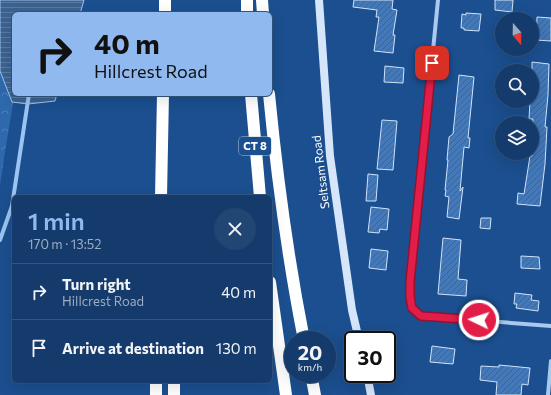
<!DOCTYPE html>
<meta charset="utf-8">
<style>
:root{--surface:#143b6b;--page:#214673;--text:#f1f3f6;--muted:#9dadc1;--line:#33557e;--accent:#90b9f0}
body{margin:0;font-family:Commissioner,sans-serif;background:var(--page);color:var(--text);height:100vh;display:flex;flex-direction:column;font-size:15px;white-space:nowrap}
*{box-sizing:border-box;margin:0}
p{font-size:13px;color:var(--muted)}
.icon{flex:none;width:22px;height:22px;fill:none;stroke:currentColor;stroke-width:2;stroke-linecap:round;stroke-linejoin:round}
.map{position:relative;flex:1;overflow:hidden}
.details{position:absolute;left:12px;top:195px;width:260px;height:188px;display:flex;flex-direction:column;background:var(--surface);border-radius:6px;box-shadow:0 4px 16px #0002,0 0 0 1px var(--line)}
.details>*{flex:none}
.guide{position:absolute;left:12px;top:12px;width:260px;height:84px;border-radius:6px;box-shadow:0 4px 16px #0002,0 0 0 1px var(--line);background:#90b9f0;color:#111;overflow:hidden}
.needle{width:26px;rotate:160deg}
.tools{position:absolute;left:495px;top:12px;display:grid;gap:8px}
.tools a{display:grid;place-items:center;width:44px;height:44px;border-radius:50%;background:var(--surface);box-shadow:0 4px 16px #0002,0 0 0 1px var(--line);font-size:20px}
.speed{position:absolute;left:284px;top:331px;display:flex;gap:8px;font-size:20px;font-weight:700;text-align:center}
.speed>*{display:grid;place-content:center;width:52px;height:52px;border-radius:50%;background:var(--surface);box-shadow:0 4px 16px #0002,0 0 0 1px var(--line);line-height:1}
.speed small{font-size:10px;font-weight:400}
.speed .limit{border:2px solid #111;border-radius:6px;background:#fff;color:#111}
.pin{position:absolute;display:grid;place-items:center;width:34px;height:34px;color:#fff;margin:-17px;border-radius:8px;box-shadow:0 2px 6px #0006}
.me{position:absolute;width:44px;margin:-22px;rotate:274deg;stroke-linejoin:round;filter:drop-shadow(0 0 3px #0008)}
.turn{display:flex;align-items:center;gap:14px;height:84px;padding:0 16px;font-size:18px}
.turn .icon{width:52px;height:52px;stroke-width:2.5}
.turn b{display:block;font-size:28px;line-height:34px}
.round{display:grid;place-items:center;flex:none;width:42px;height:42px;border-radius:21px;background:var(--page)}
.summary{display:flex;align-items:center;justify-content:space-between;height:68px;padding:0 16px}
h1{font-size:24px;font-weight:600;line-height:30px;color:var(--accent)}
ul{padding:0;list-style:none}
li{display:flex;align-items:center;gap:12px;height:56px;padding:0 16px;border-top:1px solid var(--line)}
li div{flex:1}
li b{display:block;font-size:15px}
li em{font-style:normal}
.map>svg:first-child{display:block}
</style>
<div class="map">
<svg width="551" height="395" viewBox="0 0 551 395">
<defs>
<pattern id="park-crowns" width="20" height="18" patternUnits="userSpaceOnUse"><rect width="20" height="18" fill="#2e69ad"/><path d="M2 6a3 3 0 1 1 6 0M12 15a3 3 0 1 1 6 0" fill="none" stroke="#4d80b9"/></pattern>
<pattern id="water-rules" width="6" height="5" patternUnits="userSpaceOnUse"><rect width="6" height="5" fill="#3c6290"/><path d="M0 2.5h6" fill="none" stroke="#597aa1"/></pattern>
<pattern id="building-hatch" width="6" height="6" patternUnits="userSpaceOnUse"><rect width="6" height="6" fill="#4478b7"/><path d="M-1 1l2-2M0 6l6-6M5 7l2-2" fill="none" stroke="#486282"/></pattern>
</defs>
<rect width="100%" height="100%" fill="#1b4f8f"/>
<path fill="url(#park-crowns)" d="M0,69L13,103L5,152L0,185Z"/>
<path fill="url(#water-rules)" stroke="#9cc4f0" d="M0,0H84L80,14H14V94H57L55,101L28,104L12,102L0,71Z"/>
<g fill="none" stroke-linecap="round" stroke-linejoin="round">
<path stroke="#9cc4f0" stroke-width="4" d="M0,240L12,206L29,94"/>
</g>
<path fill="url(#building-hatch)" stroke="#cfe3fa" d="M354,0H393L392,9L397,10L393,35H395L393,53L374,51L379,17H376L377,10L353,7Z
M495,0H513L512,12L495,10Z
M466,13L481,14L479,31L464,30V28H461L462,14L466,15Z
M537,17L551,18V41L536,40Z
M532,62L549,64L548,95L545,127H547L545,164L540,206L517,204L518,193L524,194L530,156H532L533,119H529L530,101H532Z
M385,66L404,68L403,83L384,82Z
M459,75L474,77L468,138H470L469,148L464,147L460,191L463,187L459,219L447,217L449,197L445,196L446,190H445L448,160H447L449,137L453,134Z
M382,120L397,121L393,170L377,169Z
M368,174L378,175L376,201H366Z
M371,207L389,209L387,230L380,229L379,233L368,232Z
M481,218H491L490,229L480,228Z
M443,238L461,240L458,279L467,280L466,296L438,294Z
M371,249L388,251L386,270L369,268Z
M521,256L539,257L540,269L521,268Z
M515,293L532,295L531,300L539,301L538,311L516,308L517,304H514Z
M432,346L455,349L453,364L430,362Z
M499,365L530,368L528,385L522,384L521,395H496L497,382L480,380L481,366L499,367Z"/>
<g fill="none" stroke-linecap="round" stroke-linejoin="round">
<path stroke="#a9c9ee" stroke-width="4" d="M438,0L410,282V297L412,308L421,316L551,326
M548,395L551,361"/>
<path stroke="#d6e6fa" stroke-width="8" d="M319,0L330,156L352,310L359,340
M367,374L371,395"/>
<path stroke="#fff" stroke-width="12" d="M262,0L263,14
M165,14V0
M247,14V0
M251,94L260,197
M269,94C277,177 288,259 304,340
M161,197L163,94
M270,282L286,395
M311,374L315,395
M156,381V395
M174,381V395"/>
</g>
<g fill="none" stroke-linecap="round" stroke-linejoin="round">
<defs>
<path id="route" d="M432,63L410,282V297L412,308L421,316L479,320"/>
</defs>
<use href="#route" stroke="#92132f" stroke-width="10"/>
<use href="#route" stroke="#e11d48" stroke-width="7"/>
</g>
<g text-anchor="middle" stroke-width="3" stroke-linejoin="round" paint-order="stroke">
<rect fill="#1b4f8f" stroke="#bbcadd" stroke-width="1" x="239" y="137" width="32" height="18" rx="3"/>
<g font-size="11" font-weight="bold" fill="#fff">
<text x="255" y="150">CT 8</text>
</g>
<g font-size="12" fill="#fff" stroke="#1b4f8f">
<text transform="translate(321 172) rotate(-97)" y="4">Seltsam Road</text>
</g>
</g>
</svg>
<div class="tools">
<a><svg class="needle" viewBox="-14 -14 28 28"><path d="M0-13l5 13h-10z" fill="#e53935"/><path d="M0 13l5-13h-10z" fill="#9dadc1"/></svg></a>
<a><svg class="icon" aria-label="search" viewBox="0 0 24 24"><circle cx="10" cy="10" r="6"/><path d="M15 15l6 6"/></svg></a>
<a><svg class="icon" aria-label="layers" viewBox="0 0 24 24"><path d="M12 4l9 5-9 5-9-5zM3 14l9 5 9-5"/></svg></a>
</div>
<div class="speed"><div>20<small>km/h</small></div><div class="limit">30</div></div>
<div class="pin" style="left:432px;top:63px;background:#d93025"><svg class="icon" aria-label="arrive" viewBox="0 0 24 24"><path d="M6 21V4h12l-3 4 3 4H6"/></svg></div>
<svg class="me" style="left:479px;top:320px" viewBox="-20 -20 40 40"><circle r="17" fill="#e11d48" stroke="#fff" stroke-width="3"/><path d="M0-11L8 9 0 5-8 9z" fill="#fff"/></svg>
<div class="guide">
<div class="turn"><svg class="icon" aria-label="right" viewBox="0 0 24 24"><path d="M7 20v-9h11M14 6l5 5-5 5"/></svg><div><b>40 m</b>Hillcrest Road</div></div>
</div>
<section class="details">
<div class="summary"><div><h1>1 min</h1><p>170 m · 13:52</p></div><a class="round"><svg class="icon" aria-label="close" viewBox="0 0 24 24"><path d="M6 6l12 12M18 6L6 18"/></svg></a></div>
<ul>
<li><svg class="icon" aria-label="right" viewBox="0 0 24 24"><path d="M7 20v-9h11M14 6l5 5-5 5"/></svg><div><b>Turn right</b><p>Hillcrest Road</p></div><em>40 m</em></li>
<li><svg class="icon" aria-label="arrive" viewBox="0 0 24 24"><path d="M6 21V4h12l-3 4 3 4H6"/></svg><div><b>Arrive at destination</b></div><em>130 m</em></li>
</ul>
</section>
</div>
